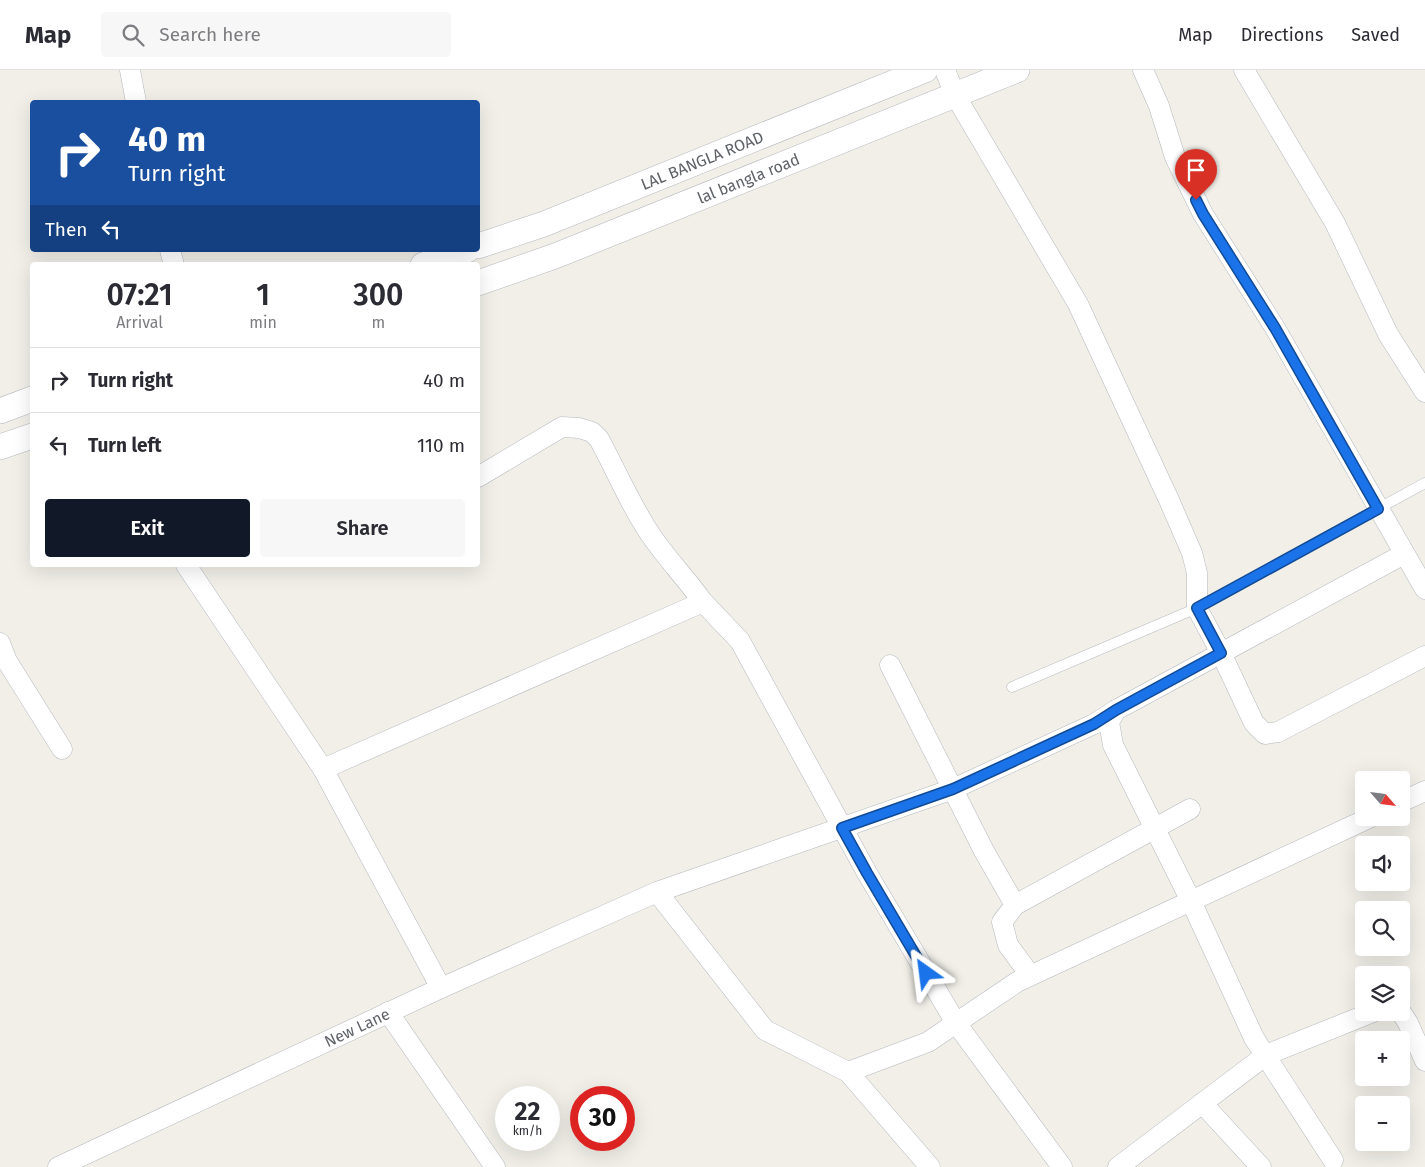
<!DOCTYPE html>
<meta charset="utf-8">
<style>
:root{--surface:#fff;--page:#f7f7f7;--text:#2b2b33;--muted:#7c7c81;--line:#e1e1e2;--accent:#111827}
body{margin:0;font-family:"Fira Sans",sans-serif;background:var(--page);color:var(--text);height:100vh;display:flex;flex-direction:column;font-size:19px;white-space:nowrap}
*{box-sizing:border-box;margin:0}
p{font-size:16px;color:var(--muted)}
.icon{flex:none;width:28px;height:28px;fill:none;stroke:currentColor;stroke-width:2;stroke-linecap:round;stroke-linejoin:round}
.map{position:relative;flex:1;overflow:hidden}
.side{position:absolute;left:30px;top:192px;width:450px;height:305px;display:flex;flex-direction:column;background:var(--surface);border-radius:5px;box-shadow:0 5px 20px #0002}
.side>*{flex:none}
.banner{position:absolute;left:30px;top:30px;width:450px;height:152px;border-radius:5px;box-shadow:0 5px 20px #0002;background:#1a4fa0;color:#fff;overflow:hidden}
.needle{width:32px;rotate:118deg}
.tools{position:absolute;left:1355px;top:701px;display:grid;gap:10px}
.tools a{display:grid;place-items:center;width:55px;height:55px;border-radius:5px;background:var(--surface);box-shadow:0 5px 20px #0002;font-size:25px}
.speed{position:absolute;left:495px;top:1016px;display:flex;gap:10px;font-size:25px;font-weight:700;text-align:center}
.speed>*{display:grid;place-content:center;width:65px;height:65px;border-radius:50%;background:var(--surface);box-shadow:0 5px 20px #0002;line-height:1}
.speed small{font-size:12px;font-weight:400}
.speed .limit{border:8px solid #d22;background:#fff;color:#111}
.pin{position:absolute;display:grid;place-items:center;width:42px;height:42px;color:#fff;margin:-51px -21px;border-radius:50% 50% 50% 0;rotate:-45deg;box-shadow:0 0 5px #0007}
.pin .icon{rotate:45deg}
.me{position:absolute;width:55px;margin:-28px;rotate:329deg;stroke-linejoin:round;filter:drop-shadow(0 0 4px #0008)}
.turn{display:flex;align-items:center;gap:18px;height:105px;padding:0 15px;font-size:22px}
.turn .icon{width:65px;height:65px;stroke-width:2.5}
.turn b{display:block;font-size:35px;line-height:42px}
.then{display:flex;align-items:center;height:48px;padding:0 15px;background:#0003;gap:10px;font-size:19px}
.eta{display:flex;justify-content:space-evenly;align-items:center;height:85px;text-align:center}
.eta b{font-size:30px;font-weight:600;line-height:35px}
.action{display:flex;gap:10px;margin-top:auto;padding:10px 15px}
.action a{flex:1;height:58px;border-radius:5px;background:var(--accent);color:#fff;font-size:20px;font-weight:600;line-height:58px;text-align:center}
.action a+a{background:var(--page);color:var(--text)}
ul{padding:0;list-style:none}
li{display:flex;align-items:center;gap:15px;height:65px;padding:0 15px;border-top:1px solid var(--line)}
li div{flex:1}
li b{display:block;font-size:19px}
li em{font-style:normal}
header{display:flex;align-items:center;gap:30px;box-sizing:border-box;height:70px;padding:0 25px;background:var(--surface);border-bottom:1px solid var(--line)}
header strong{font-size:24px}
nav{display:flex;gap:28px;margin-inline-start:auto;font-size:18px}
.search{width:350px;height:45px;background:var(--page);display:flex;align-items:center;gap:12px;box-sizing:border-box;padding:0 18px;border-radius:5px;color:var(--muted);font-size:19px}
.map>svg:first-child{display:block}
</style>
<header>
<strong>Map</strong>
<div class="search"><svg class="icon" aria-label="search" viewBox="0 0 24 24"><circle cx="10" cy="10" r="6"/><path d="M15 15l6 6"/></svg>Search here</div>
<nav><a>Map</a><a>Directions</a><a>Saved</a></nav>
</header>
<div class="map">
<svg width="1425" height="1097" viewBox="0 0 1425 1097">
<rect width="100%" height="100%" fill="#f1efe8"/>
<g fill="none" stroke-linecap="round" stroke-linejoin="round">
<defs>
<path id="service" d="M1012,617L1197,538L1425,413"/>
<g id="minor">
<path d="M130,0L136,32"/>
<path d="M945,0L955,25L1078,234L1169,430L1192,483L1197,503V538L1221,583L1254,653L1265,664L1278,662L1425,586"/>
<path d="M1143,0L1159,36L1175,87L1203,144L1275,258L1425,519"/>
<path d="M1244,0L1335,153L1388,264L1425,322"/>
<path d="M170,180L174,195"/>
<path d="M478,407L562,357L579,358L592,362L599,369C616,400 634,443 655,471C670,492 688,511 703,532"/>
<path d="M186,495L323,699L441,918"/>
<path d="M0,573L7,591L62,679"/>
<path d="M890,595L984,781L1015,835"/>
<path d="M323,699L703,532L740,571L867,803L956,953L1062,1097"/>
<path d="M1401,732L1425,721"/>
<path d="M657,822L765,960L848,1002L930,1097"/>
<path d="M1030,905L1008,875L1002,852L1015,835L1190,739"/>
<path d="M388,942L495,1097"/>
<path d="M1401,942L1408,953L1425,991"/>
<path d="M848,1002L928,972L1017,912L1369,748"/>
<path d="M1202,1033L1261,1097"/>
<path d="M1333,1090L1254,968L1191,831L1113,675L1109,652L1116,640L1404,484"/>
<path id="s1" d="M58,1097L441,918L657,822L953,719L1094,654L1116,640"/>
<path d="M1118,1097L1266,985L1373,942"/>
</g>
<g id="tertiary">
<path id="s2" d="M478,176L544,154L925,0"/>
<path d="M423,195L467,180"/>
<path id="s3" d="M478,213L555,186L1017,0"/>
<path d="M0,341L32,329"/>
<path d="M0,377L32,366"/>
</g>
</defs>
<use href="#service" stroke="#b5b8bc" stroke-width="11"/>
<use href="#minor" stroke="#b5b8bc" stroke-width="21"/>
<use href="#tertiary" stroke="#b5b8bc" stroke-width="26"/>
<use href="#service" stroke="#fff" stroke-width="10"/>
<use href="#minor" stroke="#fff" stroke-width="20"/>
<use href="#tertiary" stroke="#fff" stroke-width="25"/>
</g>
<g fill="none" stroke-linecap="round" stroke-linejoin="round">
<defs>
<path id="route" d="M926,903L867,803L842,758L953,719L1094,654L1116,640L1221,583L1197,538L1378,439L1275,258L1203,144L1196,130"/>
</defs>
<use href="#route" stroke="#114b97" stroke-width="12"/>
<use href="#route" stroke="#1a73e8" stroke-width="9"/>
</g>
<g text-anchor="middle" stroke-width="4" stroke-linejoin="round" paint-order="stroke">
<g font-size="16" fill="#5f6368" stroke="#fff">
<text dy="6" stroke="none"><textPath href="#s2" startOffset="240">LAL BANGLA ROAD</textPath></text>
<text dy="6" stroke="none"><textPath href="#s3" startOffset="290">lal bangla road</textPath></text>
<text dy="6" stroke="none"><textPath href="#s1" startOffset="330">New Lane</textPath></text>
</g>
</g>
</svg>
<div class="tools">
<a><svg class="needle" viewBox="-14 -14 28 28"><path d="M0-13l5 13h-10z" fill="#e53935"/><path d="M0 13l5-13h-10z" fill="#7c7c81"/></svg></a>
<a><svg class="icon" aria-label="sound" viewBox="0 0 24 24"><path d="M4 9h4l5-4v14l-5-4H4zM17 9q2 3 0 6"/></svg></a>
<a><svg class="icon" aria-label="search" viewBox="0 0 24 24"><circle cx="10" cy="10" r="6"/><path d="M15 15l6 6"/></svg></a>
<a><svg class="icon" aria-label="layers" viewBox="0 0 24 24"><path d="M12 4l9 5-9 5-9-5zM3 14l9 5 9-5"/></svg></a>
<a>+</a>
<a>−</a>
</div>
<div class="speed"><div>22<small>km/h</small></div><div class="limit">30</div></div>
<div class="pin" style="left:1196px;top:130px;background:#d93025"><svg class="icon" aria-label="arrive" viewBox="0 0 24 24"><path d="M6 21V4h12l-3 4 3 4H6"/></svg></div>
<svg class="me" style="left:926px;top:903px" viewBox="-20 -20 40 40"><path d="M0-17L14 15 0 8-14 15z" fill="#1a73e8" stroke="#fff" stroke-width="4"/></svg>
<div class="banner">
<div class="turn"><svg class="icon" aria-label="right" viewBox="0 0 24 24"><path d="M7 20v-9h11M14 6l5 5-5 5"/></svg><div><b>40 m</b>Turn right</div></div>
<div class="then">Then<svg class="icon" aria-label="left" viewBox="0 0 24 24"><path d="M17 20v-9H6M10 6l-5 5 5 5"/></svg></div>
</div>
<section class="side">
<div class="eta">
<div><b>07:21</b><p>Arrival</p></div>
<div><b>1</b><p>min</p></div>
<div><b>300</b><p>m</p></div>
</div>
<ul>
<li><svg class="icon" aria-label="right" viewBox="0 0 24 24"><path d="M7 20v-9h11M14 6l5 5-5 5"/></svg><div><b>Turn right</b></div><em>40 m</em></li>
<li><svg class="icon" aria-label="left" viewBox="0 0 24 24"><path d="M17 20v-9H6M10 6l-5 5 5 5"/></svg><div><b>Turn left</b></div><em>110 m</em></li>
</ul>
<div class="action"><a>Exit</a><a>Share</a></div>
</section>
</div>
